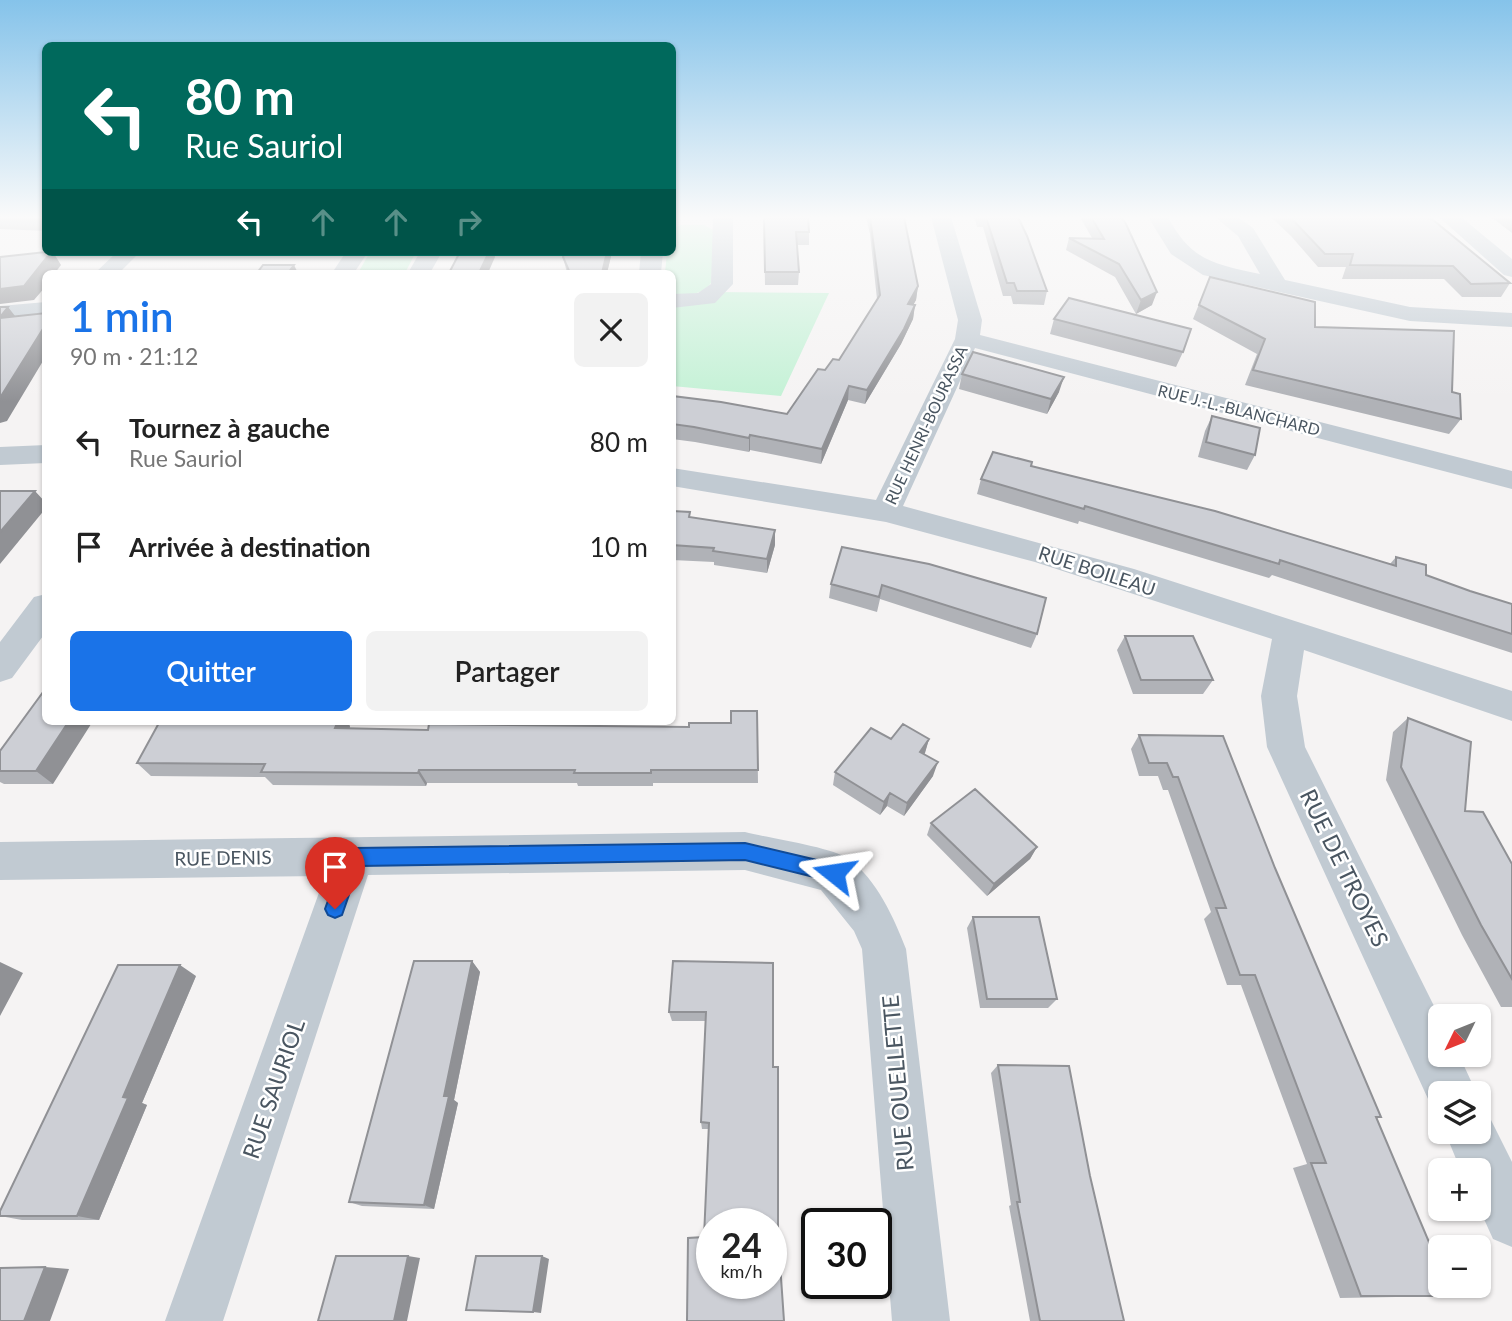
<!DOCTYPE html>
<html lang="fr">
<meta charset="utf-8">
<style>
:root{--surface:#fff;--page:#f2f2f2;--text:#222;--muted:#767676;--accent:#1a73e8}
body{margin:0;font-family:Lato,sans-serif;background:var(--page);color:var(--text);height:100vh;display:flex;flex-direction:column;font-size:26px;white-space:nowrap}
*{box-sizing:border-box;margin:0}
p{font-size:23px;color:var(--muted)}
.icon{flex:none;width:38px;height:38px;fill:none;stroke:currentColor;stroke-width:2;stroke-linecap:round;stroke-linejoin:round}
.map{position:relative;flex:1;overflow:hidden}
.details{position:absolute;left:42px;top:270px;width:634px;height:455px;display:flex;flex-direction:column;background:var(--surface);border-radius:10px;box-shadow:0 2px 5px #0004}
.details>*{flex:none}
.top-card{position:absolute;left:42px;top:42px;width:634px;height:214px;border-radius:10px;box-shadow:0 2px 5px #0004;background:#00695c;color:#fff;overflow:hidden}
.needle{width:46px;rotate:227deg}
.buttons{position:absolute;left:1428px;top:1004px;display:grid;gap:14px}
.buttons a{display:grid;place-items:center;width:63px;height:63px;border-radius:10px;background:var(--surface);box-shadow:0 2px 5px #0004;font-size:35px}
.speed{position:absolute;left:696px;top:1208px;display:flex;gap:14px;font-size:35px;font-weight:700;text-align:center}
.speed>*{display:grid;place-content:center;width:91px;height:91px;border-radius:50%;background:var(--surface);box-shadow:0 2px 5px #0004;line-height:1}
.speed small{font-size:18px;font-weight:400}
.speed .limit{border:4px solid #111;border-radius:10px;background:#fff;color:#111}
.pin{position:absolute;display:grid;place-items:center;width:60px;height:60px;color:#fff;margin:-72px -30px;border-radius:50% 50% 50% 0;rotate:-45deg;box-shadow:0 0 7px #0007}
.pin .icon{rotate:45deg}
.me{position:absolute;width:77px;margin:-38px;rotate:285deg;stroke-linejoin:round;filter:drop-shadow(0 0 5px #0008)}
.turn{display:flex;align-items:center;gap:24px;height:147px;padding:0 28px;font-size:32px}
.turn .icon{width:91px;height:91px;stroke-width:2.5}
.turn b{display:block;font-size:49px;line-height:60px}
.lanes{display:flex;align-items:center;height:66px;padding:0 28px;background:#0003;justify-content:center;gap:35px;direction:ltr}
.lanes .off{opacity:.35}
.round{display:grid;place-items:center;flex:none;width:74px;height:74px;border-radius:10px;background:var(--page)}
.summary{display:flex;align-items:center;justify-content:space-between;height:119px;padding:0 28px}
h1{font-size:42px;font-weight:600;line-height:52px;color:var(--accent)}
.action{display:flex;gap:14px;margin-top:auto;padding:14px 28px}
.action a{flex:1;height:80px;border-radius:10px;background:var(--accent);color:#fff;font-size:28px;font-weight:600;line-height:80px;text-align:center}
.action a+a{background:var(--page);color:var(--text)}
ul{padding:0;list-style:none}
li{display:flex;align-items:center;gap:21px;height:105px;padding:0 28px}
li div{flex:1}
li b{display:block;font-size:26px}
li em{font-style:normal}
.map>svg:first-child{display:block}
</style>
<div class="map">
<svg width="1512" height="1321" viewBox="0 0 1512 1321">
<rect width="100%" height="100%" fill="#f5f3f3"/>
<path fill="#c3f1d5" d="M681,225H704L715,231L711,283C702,296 687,295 672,294V273H665L667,252H672V229Z
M370,252H416L405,273H358Z
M717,292L829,293L781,396L672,386V301Z"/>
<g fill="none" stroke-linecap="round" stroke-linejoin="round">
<path fill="#c1cad2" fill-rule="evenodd" d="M713,217H733V284L715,303L672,308V294L698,293L711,284Z
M931,217H951L982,320L980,335L1512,471V489L975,348L903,506L1134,569L1512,691V721L1304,650L1297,696L1305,747L1440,1018V1055H1459L1477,1094H1440V1114L1434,1112L1267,747L1261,696L1272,639L1035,562L886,522L672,486V468L876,500L955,339L958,320Z
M1148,217H1168C1191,261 1214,264 1260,274L1238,236L1215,217H1238L1253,228L1285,280L1410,307L1512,313V327L1410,321L1203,275L1171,254Z
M1439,217H1461L1512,259V277L1504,275Z
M117,252H140L119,273H95Z
M346,252H368L354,273H332Z
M420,252H442L430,273H408Z
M641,252H663L661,273H639Z
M46,302V316L0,320V306Z
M46,445V463L0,465V447Z
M46,594V632L12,678L0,682V642L34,597Z
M745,832C768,838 832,847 849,859C877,880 894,918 906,949L950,1321H892L862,949L854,931L821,890L745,870L368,875L223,1321H165L325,876L0,880V842Z
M1479,1110L1488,1114L1512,1162V1247L1493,1239L1479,1208V1171H1461L1445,1132H1479Z"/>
</g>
<path fill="#b0b2b7" d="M0,217H46V231L0,229Z
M764,217L809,232V245H797L799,272L798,285H765Z
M866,217H904L918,286L916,300L913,305H915L913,319L901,344L865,404L848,400L821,464L750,450L749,452L695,442L672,439V396L787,414L825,370L839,360L877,299L870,234Z
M974,217H1018L1047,291L1044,305L1013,304L1011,296H1003L983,227H977Z
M1080,217H1121L1152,305L1136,314L1115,277L1066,250L1069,238H1092Z
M1271,217H1424L1510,283L1501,297H1462L1444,279H1342L1346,267H1318L1291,236Z
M1491,217H1512V233Z
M565,252H612L607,273H567L563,257Z
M1210,277L1452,392L1461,419L1449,434L1245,385L1257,354L1193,319Z
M1054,319L1183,352L1176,367L1050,334Z
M962,374L1059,392L1047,414L959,389Z
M1212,416L1255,455L1247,470L1198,457L1205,431Z
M1031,466L1390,564L1396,557L1426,575L1470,591L1512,604V653L1272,575L1269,578L1079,521L1078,524L977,494L981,479Z
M672,511L690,517L775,530V545L767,573L714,565V562L672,560Z
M842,547L1037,634L1031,648L880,599L877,612L829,598L831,584Z
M1125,636L1213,680L1203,694H1133L1117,650Z
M46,688L53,784H4L0,782V751Z
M757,711L758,783H653V786H578L577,783H427L426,786L273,785L265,777L151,776L137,763L350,726V728L428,730L689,727L731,723Z
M1408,718L1465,811L1512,864V1007H1501L1462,935L1386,780L1393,732Z
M1139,735L1275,868L1381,1117L1376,1119L1452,1296L1340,1298L1293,1168L1307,1164L1241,985H1227L1204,919L1211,912L1168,790H1163L1158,776H1139L1131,749Z
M891,739H929L924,755L933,776L904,816L887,806L880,815L833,785L835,772Z
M931,823L1037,847L1030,859L987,896L927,835Z
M973,917L1057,999L1048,1008H980L967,928Z
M472,961L480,972L454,1100L458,1103L434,1209L362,1206L349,1202Z
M673,961L773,1067L778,1234L704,1237L709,1129H702L701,1122L706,1021H672L669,1012Z
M196,976L142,1103L147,1105L99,1220H22L0,1216Z
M998,1065L1090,1176L1124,1321H1030L1009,1206L1011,1205L991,1073Z"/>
<path fill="#909195" d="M51,252H53L61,265L55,273H46V286L34,300L0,304V289Z
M489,252H494L495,257L488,273H479Z
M607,252H612L607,273H602Z
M294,265L298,273H288Z
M918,286L916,300L906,318L908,304Z
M1157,292L1152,305L1136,314L1141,300Z
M915,305L913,319L901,344L865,404L867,390Z
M8,307L19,321L0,317Z
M46,324V356L7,421L0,423V398Z
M1064,377L1059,392L1047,414L1051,399Z
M849,386L848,400L821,464L822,449Z
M750,435V450L749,452V438Z
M35,491L46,503V508L0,564V532Z
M775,530V545L767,573V559Z
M69,721H93L53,784L36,771Z
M338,721H347L350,726L345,742L335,728Z
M929,739L925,753L916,765L920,752Z
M938,762L933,776L904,816L907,803Z
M419,770L427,783L426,786L418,773Z
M890,793L887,806L880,815L884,802Z
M1037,847L1030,859L987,896L994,884Z
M472,961L480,972L454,1100L458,1103L434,1209L424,1205L444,1096Z
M0,962L23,973L0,1016Z
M180,965L196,976L142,1103L147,1105L99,1220L77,1216L123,1097Z
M408,1256L420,1258L407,1321H394Z
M542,1256L549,1259L541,1313L533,1312Z
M45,1267L69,1269L50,1321H24Z"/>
<path fill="#cdcfd5" stroke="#909195" stroke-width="2" fill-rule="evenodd" d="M0,217H46V219Z
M764,217H808L809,232H796L799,272H765Z
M870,217H904L918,286L908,304L915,305L904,329L867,390L849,386L822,449L750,435L749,438L694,427L672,424V396L721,402L787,414L818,369L825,370L833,359L839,360L880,295Z
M986,217H1018L1027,236L1047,291H1017L1014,283H1007Z
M1091,217H1121L1126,224L1157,292L1141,300L1119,264L1069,238L1104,239Z
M1290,217H1424L1433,220L1510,283L1471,284L1453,266L1350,265L1353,254H1325Z
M46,252H51L24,286L0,289V257Z
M460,252H489L479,273H449Z
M565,252H607L602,273H570L563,257Z
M263,265H294L288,273H257Z
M1210,277L1315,302V327L1454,331L1452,392L1460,394L1461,419L1253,370L1265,339L1199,305Z
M1069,298L1191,329L1183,352L1054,319Z
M0,307H8L0,317Z
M46,313V324L0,398V318Z
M973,352L1064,377L1051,399L962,374Z
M1212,416L1260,428L1255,455L1206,442Z
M993,452L1032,462L1031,466L1215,511L1396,566V557L1426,565V575L1470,591L1512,604V634L1280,560L1279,564L1085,506L1084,509L981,479Z
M0,491H35L0,532Z
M672,511L690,512L689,517L775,530L767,559L713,551L714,548L672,545Z
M842,547L929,564L1046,598L1037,634L882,585L879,597L831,584Z
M1125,636H1193L1213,680H1141Z
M46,688V721H69L36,771H0V751Z
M731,711H757L758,770H651V773H574L575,770H419L418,773L261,772L265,764L137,763L160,721H338L335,728L428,730L429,724L689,727V723H731Z
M1408,718L1471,742L1465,811L1483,812L1512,864V979L1481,925L1401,767Z
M903,724L929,739L920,752L938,762L907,803L890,793L884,802L835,772L871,728L891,739Z
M1139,735L1223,736L1275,868L1381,1117H1376L1440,1268V1286H1448L1452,1296H1361L1311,1163H1326L1255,975H1240L1216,908H1226L1178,777H1173L1167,763H1149Z
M975,789L1037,847L994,884L931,823Z
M973,917H1039L1057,999H987Z
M414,961H472L444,1096H449L424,1205L349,1202Z
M673,961L773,963V1067H778V1234L784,1321H687L688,1238L704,1237L709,1123L701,1122L706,1012H669ZM712,1223H772V1283H712Z
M118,965H180L123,1097L128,1098L77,1216H0V1211Z
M998,1065L1069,1066L1090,1176L1124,1321H1040L1017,1202H1020Z
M336,1256H408L394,1321H318Z
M476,1256H542L533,1312L466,1310Z
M45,1267L24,1321H0V1268Z"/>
<linearGradient id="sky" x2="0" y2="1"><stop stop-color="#85c3ea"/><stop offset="0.54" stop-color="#fafafa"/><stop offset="1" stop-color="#fafafa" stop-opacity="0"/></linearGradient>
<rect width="1512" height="402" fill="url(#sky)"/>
<path fill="#1a73e8" stroke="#114b97" stroke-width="2" d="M745,843L834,864L840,866L843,873L840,879L834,882L745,860L359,866L342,915L335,918L328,915L325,909L346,851L353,848Z"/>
<g text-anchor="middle" stroke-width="5" stroke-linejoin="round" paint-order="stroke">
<g font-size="16" fill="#4a5661" stroke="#fff">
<text transform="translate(1239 410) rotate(14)" y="6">RUE J.-L.-BLANCHARD</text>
<text transform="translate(926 425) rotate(-65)" y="6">RUE HENRI-BOURASSA</text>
</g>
<g font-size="19" fill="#4a5661" stroke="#fff">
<text transform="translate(1097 571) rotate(18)" y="7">RUE BOILEAU</text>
<text transform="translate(223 858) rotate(-1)" y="7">RUE DENIS</text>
</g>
<g font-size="23" fill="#4a5661" stroke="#fff">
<text transform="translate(1344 868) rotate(64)" y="8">RUE DE TROYES</text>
<text transform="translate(898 1083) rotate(-95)" y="8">RUE OUELLETTE</text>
<text transform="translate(274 1089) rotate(-71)" y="8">RUE SAURIOL</text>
</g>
</g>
</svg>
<div class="buttons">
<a><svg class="needle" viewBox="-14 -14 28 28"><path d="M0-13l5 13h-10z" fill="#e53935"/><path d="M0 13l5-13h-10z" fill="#767676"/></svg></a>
<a><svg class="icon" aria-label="layers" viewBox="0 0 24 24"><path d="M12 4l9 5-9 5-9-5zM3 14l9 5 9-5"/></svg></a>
<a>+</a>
<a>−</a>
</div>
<div class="speed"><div>24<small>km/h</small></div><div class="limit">30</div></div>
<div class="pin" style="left:335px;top:909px;background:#d93025"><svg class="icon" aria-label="arrive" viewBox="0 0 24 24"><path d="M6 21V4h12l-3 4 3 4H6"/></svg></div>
<svg class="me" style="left:834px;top:873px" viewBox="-20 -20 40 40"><path d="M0-17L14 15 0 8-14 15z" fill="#1a73e8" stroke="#fff" stroke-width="4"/></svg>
<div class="top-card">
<div class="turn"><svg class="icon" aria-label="left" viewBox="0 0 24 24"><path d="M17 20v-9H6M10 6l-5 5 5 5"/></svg><div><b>80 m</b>Rue Sauriol</div></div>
<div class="lanes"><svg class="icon" aria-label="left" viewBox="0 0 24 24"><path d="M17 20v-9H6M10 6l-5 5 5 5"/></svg><svg class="icon off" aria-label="ahead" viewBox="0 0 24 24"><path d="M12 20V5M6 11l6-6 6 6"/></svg><svg class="icon off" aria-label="ahead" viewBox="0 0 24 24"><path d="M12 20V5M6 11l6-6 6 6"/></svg><svg class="icon off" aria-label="right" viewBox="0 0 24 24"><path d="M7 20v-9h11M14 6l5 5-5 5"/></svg></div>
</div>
<section class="details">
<div class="summary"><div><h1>1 min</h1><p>90 m · 21:12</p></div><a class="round"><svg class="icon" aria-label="close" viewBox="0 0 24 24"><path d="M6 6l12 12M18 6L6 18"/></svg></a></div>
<ul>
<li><svg class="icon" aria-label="left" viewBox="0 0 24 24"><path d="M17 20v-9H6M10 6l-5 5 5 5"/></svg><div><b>Tournez à gauche</b><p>Rue Sauriol</p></div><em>80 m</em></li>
<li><svg class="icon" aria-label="arrive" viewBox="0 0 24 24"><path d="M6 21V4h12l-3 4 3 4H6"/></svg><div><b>Arrivée à destination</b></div><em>10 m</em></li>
</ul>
<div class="action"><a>Quitter</a><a>Partager</a></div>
</section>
</div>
